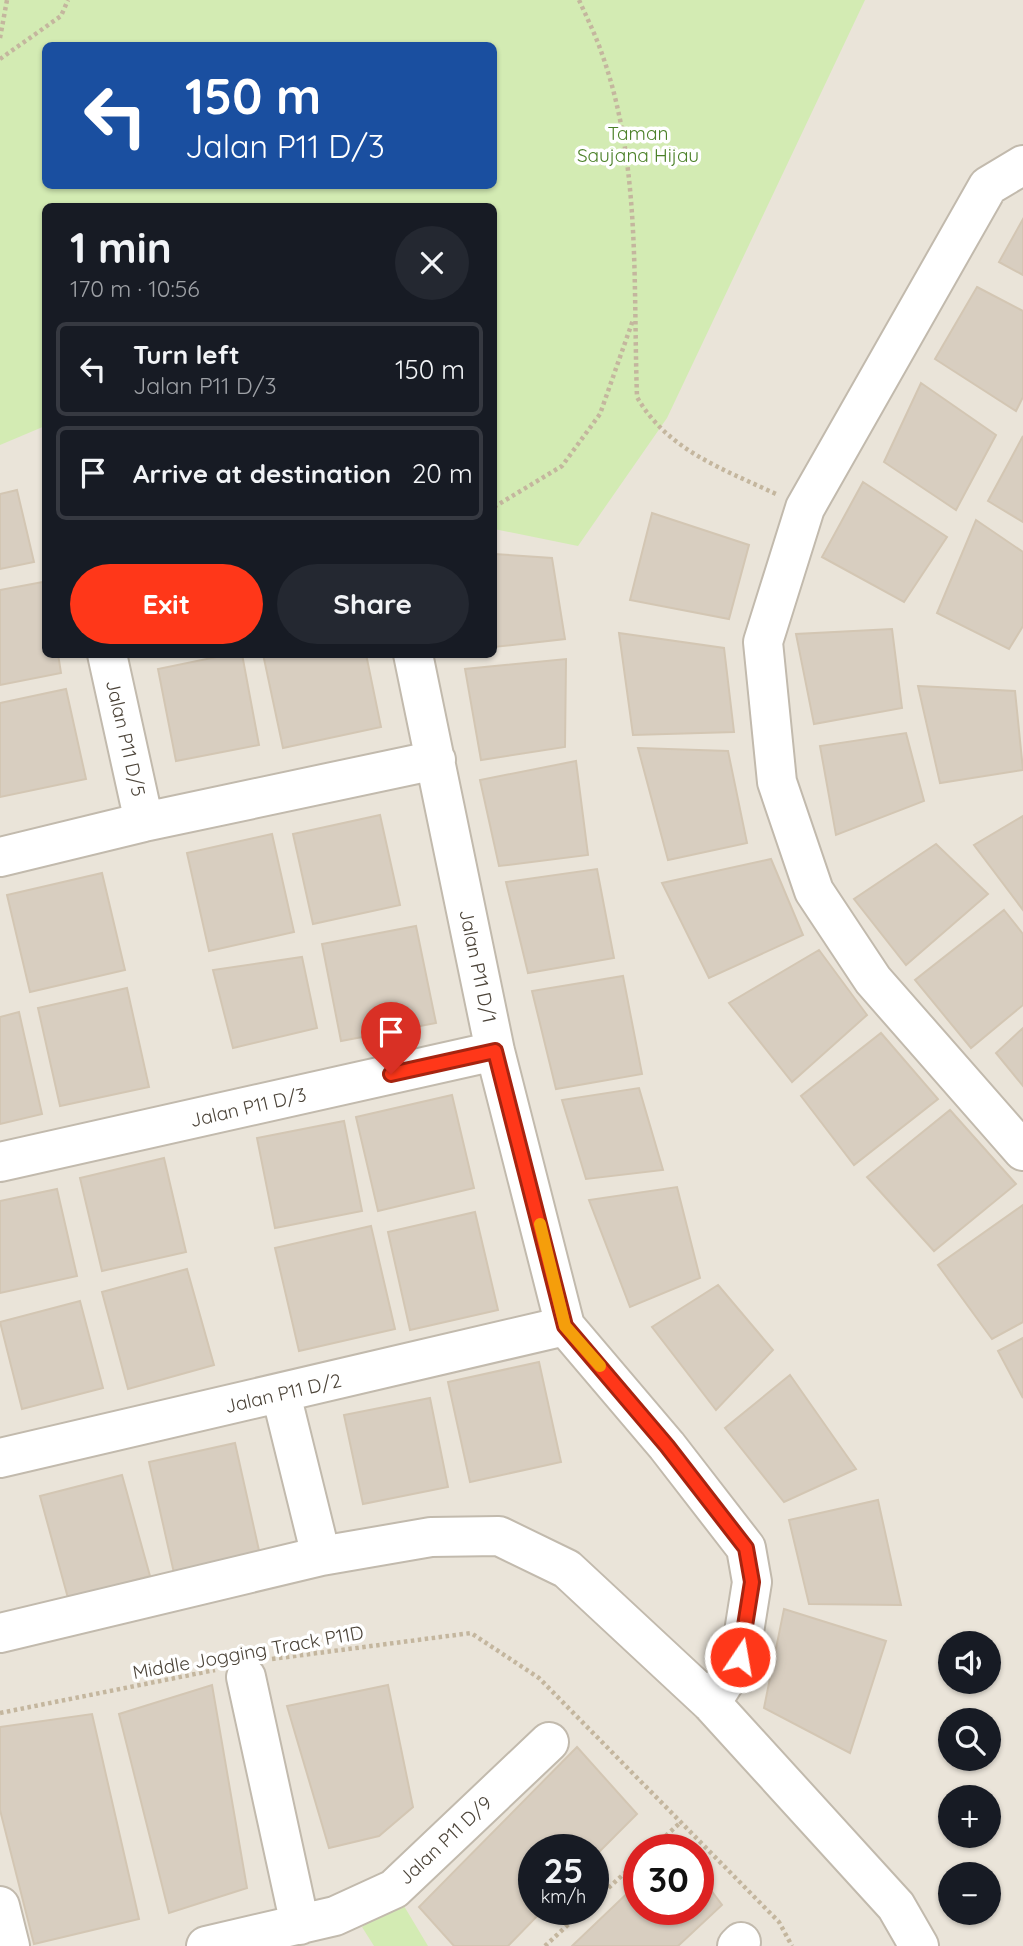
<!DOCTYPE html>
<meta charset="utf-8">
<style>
:root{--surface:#171b24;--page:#242831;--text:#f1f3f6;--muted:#9ea1a6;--line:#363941;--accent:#ff3719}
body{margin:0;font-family:Quicksand,sans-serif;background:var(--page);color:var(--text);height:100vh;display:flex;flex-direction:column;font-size:26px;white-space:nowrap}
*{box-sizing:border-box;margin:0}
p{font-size:23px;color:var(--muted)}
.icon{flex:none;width:38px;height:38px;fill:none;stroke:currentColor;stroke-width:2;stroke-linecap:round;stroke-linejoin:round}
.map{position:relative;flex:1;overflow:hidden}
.side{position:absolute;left:42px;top:203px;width:455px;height:455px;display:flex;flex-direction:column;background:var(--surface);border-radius:10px;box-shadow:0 2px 5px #0004}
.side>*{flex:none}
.guide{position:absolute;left:42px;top:42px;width:455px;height:147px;border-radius:10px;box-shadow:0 2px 5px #0004;background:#1a4fa0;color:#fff;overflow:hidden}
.controls{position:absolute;left:938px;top:1631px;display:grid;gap:14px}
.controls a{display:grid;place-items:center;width:63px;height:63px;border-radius:50%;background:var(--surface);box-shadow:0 2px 5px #0004;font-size:35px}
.speed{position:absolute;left:518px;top:1834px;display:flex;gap:14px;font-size:35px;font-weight:700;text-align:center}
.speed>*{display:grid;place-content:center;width:91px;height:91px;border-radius:50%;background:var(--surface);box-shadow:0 2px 5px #0004;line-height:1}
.speed small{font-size:18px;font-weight:400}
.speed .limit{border:10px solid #d22;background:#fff;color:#111}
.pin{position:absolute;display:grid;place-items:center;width:60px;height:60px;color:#fff;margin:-72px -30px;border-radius:50% 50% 50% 0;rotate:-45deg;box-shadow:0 0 7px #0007}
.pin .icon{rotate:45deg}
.me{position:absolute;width:77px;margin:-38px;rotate:12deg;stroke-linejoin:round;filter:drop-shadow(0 0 5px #0008)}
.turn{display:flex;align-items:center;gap:24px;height:147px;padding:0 28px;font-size:32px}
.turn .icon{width:91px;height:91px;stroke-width:2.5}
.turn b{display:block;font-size:49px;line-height:60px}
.round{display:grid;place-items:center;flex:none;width:74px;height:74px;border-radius:37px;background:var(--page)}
.overview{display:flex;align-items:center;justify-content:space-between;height:119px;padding:0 28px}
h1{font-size:42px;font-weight:700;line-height:52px}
.action{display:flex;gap:14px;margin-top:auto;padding:14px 28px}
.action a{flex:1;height:80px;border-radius:42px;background:var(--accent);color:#fff;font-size:28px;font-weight:700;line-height:80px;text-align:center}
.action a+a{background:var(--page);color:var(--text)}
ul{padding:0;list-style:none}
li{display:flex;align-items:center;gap:21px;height:94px;margin:0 14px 10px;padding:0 14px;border:4px solid var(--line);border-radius:10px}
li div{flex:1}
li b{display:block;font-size:26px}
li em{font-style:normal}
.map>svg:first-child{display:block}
</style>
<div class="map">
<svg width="1023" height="1946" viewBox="0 0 1023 1946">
<rect width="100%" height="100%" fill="#f6f2eb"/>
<path fill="#eae4d9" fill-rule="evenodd" d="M0,0H1023V1946H0ZM46,46H494V186H46ZM46,206H494V654H46ZM950,1643H989V1682H950ZM950,1720H989V1759H950ZM950,1797H989V1836H950ZM534,1850H593V1909H534ZM639,1850H698V1909H639ZM950,1874H989V1913H950Z"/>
<path fill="#d3ebb3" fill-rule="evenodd" d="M0,0H865L667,418L578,546L494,529V206H46L45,426L0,445ZM46,46H494V186H46Z
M401,1901L428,1946H374L362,1927Z"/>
<path fill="#d8cec0" stroke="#d3c6b3" stroke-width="2" d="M1023,219V275L999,262Z
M977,287L1023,311V397L1016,411L935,359Z
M921,383L996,435L956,510L884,462Z
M1023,436V522L988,501Z
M863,482L947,537L904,602L822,557Z
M17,490L34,562L0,569V494Z
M652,513L749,545L729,619L630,600Z
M976,520L1023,552V626L1009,649L937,613Z
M494,554L552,558L565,639L494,647Z
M43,582L46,654H58L61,673L0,685V590Z
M892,629L902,708L814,724L796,634Z
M619,633L724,648L734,732L633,735Z
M231,654H242L259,745L176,761L158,669Z
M263,654H366L381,727L283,748Z
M566,659L565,747L481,760L465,669Z
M918,686L1015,691L1023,770L940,783Z
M66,689L86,779L0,797V703Z
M906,733L924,801L836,835L820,746Z
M638,748L728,751L747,843L668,860Z
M576,761L588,855L499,866L480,780Z
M380,815L400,905L313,924L293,834Z
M1023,816V910L974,845Z
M272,834L294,932L209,951L187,853Z
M936,844L988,894L906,965L854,899Z
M771,859L803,935L709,978L662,883Z
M597,869L614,958L528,973L506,882Z
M102,873L125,970L30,992L7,895Z
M1004,910L1023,934V1005L971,1048L915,980Z
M416,926L436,1023L341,1041L322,944Z
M819,950L867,1015L792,1082L729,1003Z
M302,957L317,1028L233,1048L213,970Z
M623,976L642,1074L556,1089L532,991Z
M127,988L149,1087L60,1106L38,1008Z
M19,1012L42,1114L0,1124V1017Z
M1023,1028V1086L996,1053Z
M881,1033L938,1099L854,1165L801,1096Z
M639,1088L663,1170L586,1179L562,1100Z
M452,1095L474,1188L378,1211L356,1117Z
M950,1110L1016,1184L934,1251L867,1177Z
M344,1121L362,1211L275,1228L257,1138Z
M164,1158L186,1252L102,1271L80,1178Z
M677,1187L700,1278L630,1307L589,1200Z
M57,1189L77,1276L0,1293V1201Z
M1023,1205V1322L992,1339L938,1265Z
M475,1212L498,1310L410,1330L388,1232Z
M371,1226L395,1329L299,1351L275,1248Z
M187,1269L214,1365L128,1389L102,1292Z
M718,1285L773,1350L716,1410L652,1327Z
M80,1301L103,1388L22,1409L0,1322Z
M1023,1338V1398L998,1351Z
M539,1362L561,1462L470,1482L448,1382Z
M790,1375L856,1469L784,1502L725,1428Z
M430,1398L448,1487L363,1504L344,1415Z
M235,1443L260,1555L174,1573L149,1462Z
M122,1475L150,1576L68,1598L40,1496Z
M878,1500L901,1605L809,1604L789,1520Z
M784,1609L886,1641L850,1753L764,1708Z
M212,1685L247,1888L169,1913L119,1714Z
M388,1685L413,1807L379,1836L329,1848L287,1706Z
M92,1714L139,1919L34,1944L0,1810V1727Z
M577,1747L637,1814L593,1858V1850H534V1909H544L508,1946H454L419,1907Z
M698,1873L722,1905L678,1946H572L639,1882V1909H698Z"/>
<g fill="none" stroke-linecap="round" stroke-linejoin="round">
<defs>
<path id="minor" d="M1023,165L988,186L805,508L763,642L777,782L814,891L873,980L1023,1151
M107,654L144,822
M413,654L495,1051L565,1326L667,1446L746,1548L752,1582L740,1657L711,1703
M0,857L144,822L436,760
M0,1162L495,1051
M281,1394L321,1556
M0,1458L565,1326
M0,1633L321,1556L431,1537L499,1536L567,1569L711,1703L896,1906L919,1946
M246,1677L300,1925
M0,1906L10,1946
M206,1946L335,1916L394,1889L549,1742
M737,1946L741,1942"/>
</defs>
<use href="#minor" stroke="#c2baad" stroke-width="42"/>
<path stroke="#c4b69e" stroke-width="4.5" stroke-dasharray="3.5 3.5" stroke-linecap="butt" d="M579,0C587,18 596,36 602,54C641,163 633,284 637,397C667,450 723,469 776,494
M0,38L7,0
M0,59L61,16L68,0
M494,507L562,466L600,414L633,320
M272,1659L471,1633L539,1678L779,1922L792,1946
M0,1713L215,1670
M650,1850L681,1822
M593,1902L639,1860
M545,1946L585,1909"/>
<use href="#minor" stroke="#fff" stroke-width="38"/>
</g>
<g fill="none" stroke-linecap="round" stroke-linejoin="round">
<defs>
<path id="route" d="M391,1074L495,1051L565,1326L667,1446L746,1548L752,1582L740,1657"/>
</defs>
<use href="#route" stroke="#a62410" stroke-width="18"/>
<use href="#route" stroke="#ff3719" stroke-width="12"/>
<path stroke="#f59e0b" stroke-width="12" d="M540,1224L565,1326L600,1366"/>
</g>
<g text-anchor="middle" stroke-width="7" stroke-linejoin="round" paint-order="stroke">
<g font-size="19" fill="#4b8028" stroke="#fff">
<text x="638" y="140">Taman<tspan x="638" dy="22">Saujana Hijau</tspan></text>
</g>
<g font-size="19" fill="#4b4338" stroke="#fff">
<text transform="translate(126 738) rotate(77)" y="7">Jalan P11 D/5</text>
<text transform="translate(478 966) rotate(78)" y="7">Jalan P11 D/1</text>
<text transform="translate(248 1107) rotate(-13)" y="7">Jalan P11 D/3</text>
<text transform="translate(283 1393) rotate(-13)" y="7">Jalan P11 D/2</text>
<text transform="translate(248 1652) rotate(-10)" y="7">Middle Jogging Track P11D</text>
<text transform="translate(445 1840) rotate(-43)" y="7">Jalan P11 D/9</text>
</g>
</g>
</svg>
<div class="controls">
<a><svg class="icon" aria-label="sound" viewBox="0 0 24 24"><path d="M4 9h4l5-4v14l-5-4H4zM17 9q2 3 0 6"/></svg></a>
<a><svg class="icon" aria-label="search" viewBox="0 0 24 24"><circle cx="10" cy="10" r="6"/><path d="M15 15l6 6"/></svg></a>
<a>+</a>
<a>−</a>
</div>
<div class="speed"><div>25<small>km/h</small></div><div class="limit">30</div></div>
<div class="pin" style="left:391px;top:1074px;background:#d93025"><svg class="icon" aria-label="arrive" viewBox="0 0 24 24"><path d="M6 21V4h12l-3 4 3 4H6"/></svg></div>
<svg class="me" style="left:740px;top:1657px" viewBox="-20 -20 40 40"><circle r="17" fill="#ff3719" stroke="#fff" stroke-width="3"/><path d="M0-11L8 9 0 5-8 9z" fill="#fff"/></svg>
<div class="guide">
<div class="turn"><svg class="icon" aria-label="left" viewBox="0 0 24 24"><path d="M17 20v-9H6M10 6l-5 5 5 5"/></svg><div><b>150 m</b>Jalan P11 D/3</div></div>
</div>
<section class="side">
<div class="overview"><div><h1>1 min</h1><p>170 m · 10:56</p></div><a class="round"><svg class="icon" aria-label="close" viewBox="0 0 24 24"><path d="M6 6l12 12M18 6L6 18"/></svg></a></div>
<ul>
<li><svg class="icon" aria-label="left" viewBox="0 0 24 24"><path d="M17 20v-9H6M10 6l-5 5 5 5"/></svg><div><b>Turn left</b><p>Jalan P11 D/3</p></div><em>150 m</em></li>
<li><svg class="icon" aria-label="arrive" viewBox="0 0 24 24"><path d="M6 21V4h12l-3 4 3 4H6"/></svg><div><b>Arrive at destination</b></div><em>20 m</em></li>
</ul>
<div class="action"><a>Exit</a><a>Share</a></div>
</section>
</div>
